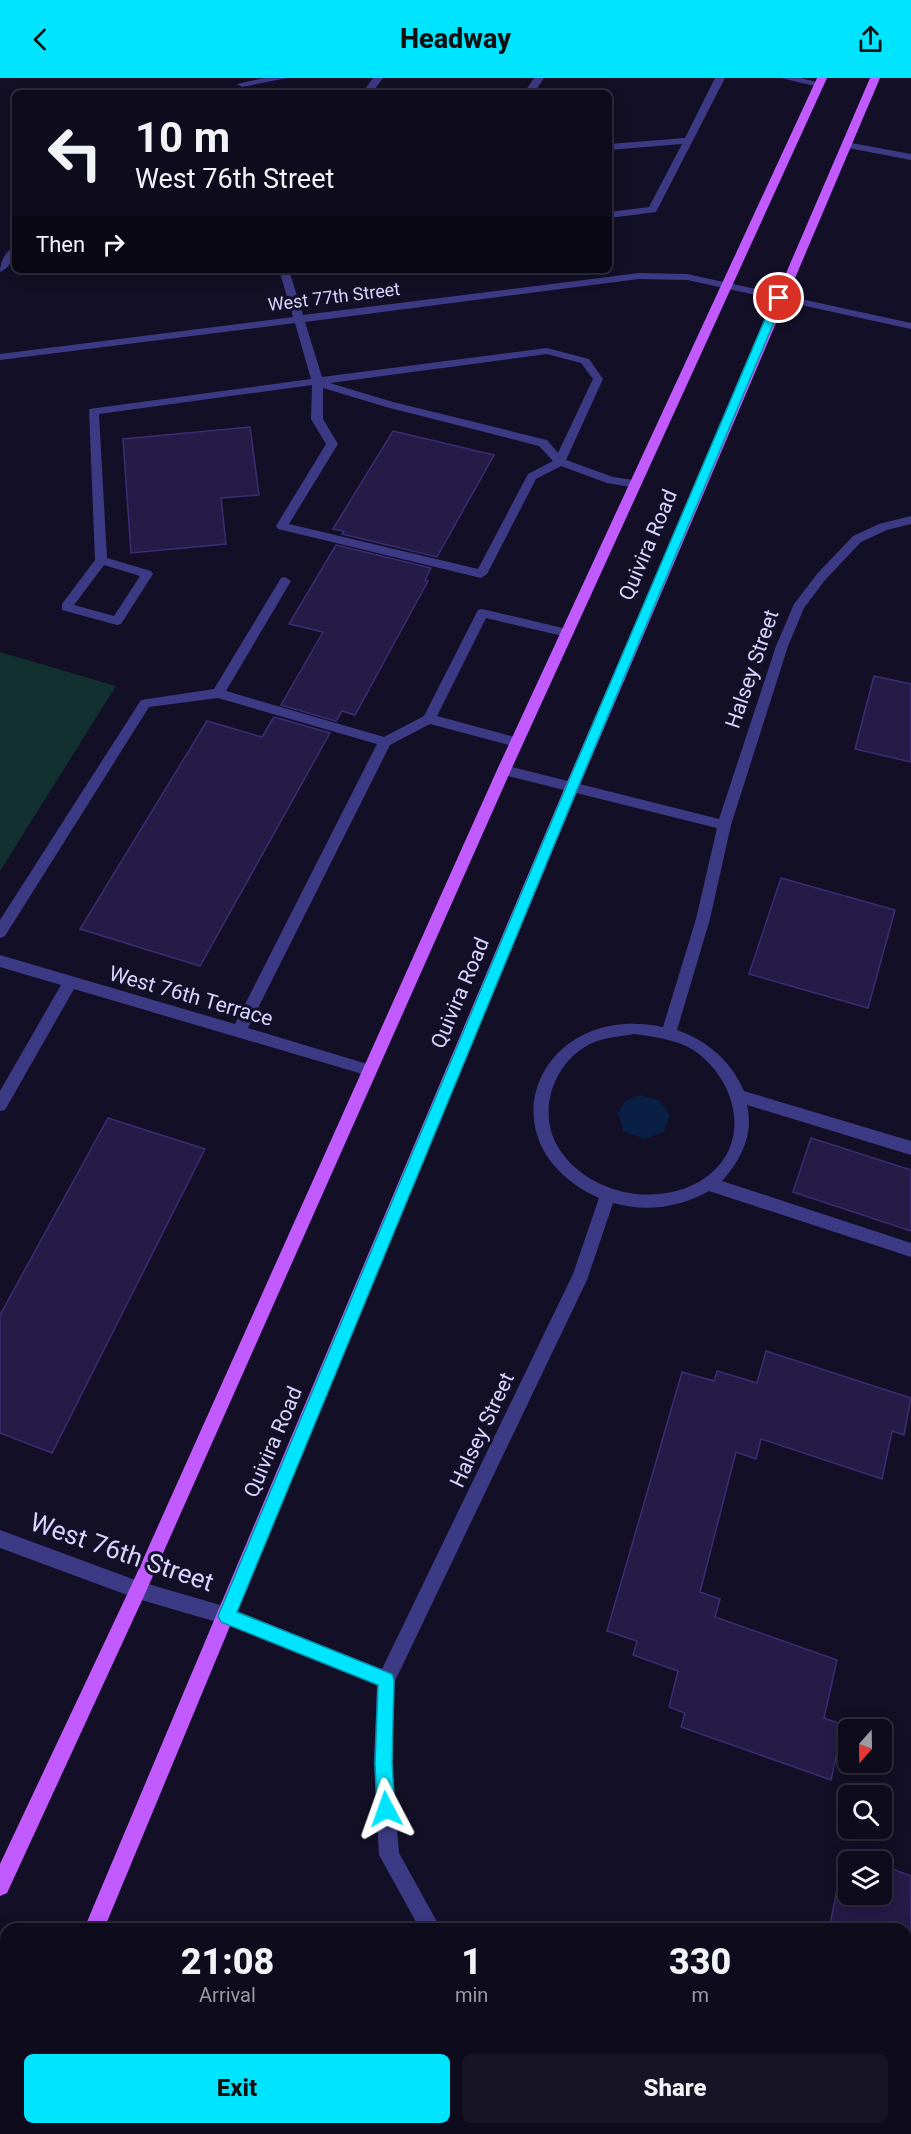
<!DOCTYPE html>
<style>
:root{--surface:#0e0b1c;--page:#171425;--text:#f1f3f6;--muted:#9b9ba3;--line:#2e2b3b;--accent:#00e5ff}
body{margin:0;font-family:Roboto,sans-serif;background:var(--page);color:var(--text);height:100vh;display:flex;flex-direction:column;font-size:22px;white-space:nowrap}
*{box-sizing:border-box;margin:0}
p{font-size:20px;color:var(--muted)}
.icon{flex:none;width:33px;height:33px;fill:none;stroke:currentColor;stroke-width:2;stroke-linecap:round;stroke-linejoin:round}
.map{position:relative;flex:1;overflow:hidden}
.panel{position:absolute;left:0px;top:1845px;width:912px;height:212px;display:flex;flex-direction:column;background:var(--surface);border-radius:18px 18px 0 0;box-shadow:0 3px 15px #0003,0 0 0 2px var(--line)}
.panel>*{flex:none}
.top-card{position:absolute;left:12px;top:12px;width:600px;height:183px;border-radius:9px;box-shadow:0 3px 15px #0003,0 0 0 2px var(--line);background:#0e0b1c;color:var(--text);overflow:hidden}
.needle{width:39px;rotate:200deg}
.buttons{position:absolute;left:838px;top:1641px;display:grid;gap:12px}
.buttons a{display:grid;place-items:center;width:54px;height:54px;border-radius:9px;background:var(--surface);box-shadow:0 3px 15px #0003,0 0 0 2px var(--line);font-size:30px}
.pin{position:absolute;display:grid;place-items:center;width:51px;height:51px;color:#fff;margin:-26px;border:3px solid #fff;border-radius:50%;box-shadow:0 2px 6px #0007}
.me{position:absolute;width:66px;margin:-33px;rotate:356deg;stroke-linejoin:round;filter:drop-shadow(0 0 4px #0008)}
.turn{display:flex;align-items:center;gap:21px;height:126px;padding:0 24px;font-size:27px}
.turn .icon{width:78px;height:78px;stroke-width:2.5}
.turn b{display:block;font-size:42px;line-height:51px}
.then{display:flex;align-items:center;height:57px;padding:0 24px;background:#0003;gap:12px;font-size:22px}
.eta{display:flex;justify-content:space-evenly;align-items:center;height:102px;text-align:center}
.eta b{font-size:36px;font-weight:800;line-height:42px}
.button{display:flex;gap:12px;margin-top:auto;padding:12px 24px}
.button a{flex:1;height:69px;border-radius:9px;background:var(--accent);color:#111;font-size:24px;font-weight:800;line-height:69px;text-align:center}
.button a+a{background:var(--page);color:var(--text)}
header{display:flex;justify-content:space-between;align-items:center;height:78px;padding:0 24px;background:var(--accent);color:#111;font-size:27px;font-weight:800}
.map>svg:first-child{display:block}
</style>
<header><svg class="icon" aria-label="back" viewBox="0 0 24 24"><path d="M15 5l-7 7 7 7"/></svg>Headway<svg class="icon" aria-label="share" viewBox="0 0 24 24"><path d="M12 15V3M7 8l5-5 5 5M5 13v7h14v-7"/></svg></header>
<div class="map">
<svg width="911" height="2056" viewBox="0 0 911 2056">
<rect width="100%" height="100%" fill="#130f26"/>
<path fill="#12302f" d="M0,574L116,608L0,793Z"/>
<path fill="#0a1f44" d="M640,1017L659,1022L670,1037L664,1054L645,1061L623,1053L618,1035L625,1023Z"/>
<path fill="#241b47" stroke="#3b2d73" stroke-width="1.5" d="M250,349L259,417L221,420L226,466L131,475L123,361Z
M393,353L494,377L437,479L342,456L344,453L333,451Z
M336,467L431,490L425,502L428,503L355,637L342,633L336,643L281,627L323,554L289,546Z
M874,598L911,606V684L855,671Z
M274,639L330,655L200,888L80,851L207,643L262,659Z
M781,800L895,832L868,930L749,896Z
M108,1040L205,1071L52,1375L0,1355V1237Z
M811,1060L911,1092V1153L793,1114Z
M766,1273L911,1320L904,1357L892,1353L882,1401L761,1361L756,1381L736,1374L700,1514L720,1521L715,1539L837,1582L824,1640L843,1647L831,1702L681,1649L685,1635L669,1629L678,1593L633,1577L637,1563L607,1553L682,1294L714,1303L717,1293L757,1305Z
M882,1787L911,1798V1851H829L837,1812L848,1816L849,1812V1816H882Z"/>
<g fill="none" stroke-linecap="round" stroke-linejoin="round">
<path fill="#3d3a85" fill-rule="evenodd" d="M264,0H287L242,9L237,6Z
M373,0H383L372,15H362Z
M534,0H544L534,15H524Z
M715,0H725L656,134L609,140V134L649,129L682,66L609,72V66L685,60Z
M781,0H801L824,6L819,9Z
M846,64L911,76V82L843,69L841,67Z
M15,169C15,179 10,190 0,194C0,184 5,173 15,169Z
M279,192H289L303,237L639,195L687,196L911,245V251L687,202L639,201L305,244L322,299L547,270L589,281L603,301L566,382L613,399L640,403L642,406L636,410L607,405L561,388L536,401L487,496L481,500L278,451L276,448L326,366L311,341L312,307L99,336L107,480L151,493L153,496L121,546L117,547L62,532V526L95,482L89,331L311,301L295,245L0,282V276L293,239ZM547,276L581,285L593,301L558,375L547,362L393,324L330,305ZM323,310L386,329L539,368L553,383L528,396L478,491L289,446L338,366L323,341ZM104,487L140,498L114,538L74,527Z
M911,438V446L887,452L861,464L825,502L804,530L788,568L731,747L710,841L677,952C708,963 731,983 744,1013L911,1063V1077L747,1027C754,1056 741,1082 722,1103L911,1165V1179L709,1113C679,1130 646,1134 613,1125L587,1202L395,1603L392,1685L399,1775L441,1851H420L379,1777L374,1685L377,1607L227,1547L138,1521L0,1470V1452L138,1503L227,1529L382,1591L573,1196L599,1120C479,1066 538,922 663,949L696,841L717,750L504,697L497,692L504,687L719,741L776,568L794,526L817,496L853,458L879,446ZM634,956C654,959 677,961 695,973C737,1003 753,1066 705,1100C661,1130 593,1118 562,1075C535,1039 551,986 590,966C604,959 619,959 634,956Z
M285,499L291,503L226,613L384,659L424,638L478,532L482,531L567,551L573,555L567,559L486,540L437,638L522,661L523,664L522,667L517,669L430,646L390,667L248,950L374,988L376,992L374,996L369,998L74,911L5,1032L0,1033V1013L61,907L0,889V877L235,946L377,666L218,620L149,629L5,858L0,860V842L141,622L214,611L281,500Z
M534,2050H555L557,2056H536Z"/>
<path fill="#c25bff" fill-rule="evenodd" d="M817,0H827L511,692L144,1518L7,1815L0,1818V1786L132,1506L497,692Z
M870,0H880L579,709L104,1851H84L565,709Z
M6,2041V2050H19L17,2056H0V2047Z"/>
</g>
<path fill="#00e5ff" stroke="#0095a6" stroke-width="1.5" d="M779,218L784,220L578,709L237,1534L392,1596L394,1602L392,1685L395,1731L392,1737L386,1739L380,1737L377,1731L375,1685L378,1607L221,1544L218,1538L566,709L774,220Z"/>
<g text-anchor="middle" stroke-width="6" stroke-linejoin="round" paint-order="stroke">
<g font-size="18" fill="#d9d4ff" stroke="#130f26">
<text transform="translate(334 219) rotate(-7)" y="6">West 77th Street</text>
</g>
<g font-size="21" fill="#d9d4ff" stroke="#130f26">
<text transform="translate(648 467) rotate(-67)" y="7">Quivira Road</text>
<text transform="translate(752 591) rotate(-71)" y="7">Halsey Street</text>
<text transform="translate(460 915) rotate(-67)" y="7">Quivira Road</text>
<text transform="translate(191 918) rotate(16)" y="7">West 76th Terrace</text>
<text transform="translate(482 1352) rotate(-65)" y="7">Halsey Street</text>
<text transform="translate(273 1364) rotate(-67)" y="7">Quivira Road</text>
</g>
<g font-size="26" fill="#d9d4ff" stroke="#130f26">
<text transform="translate(122 1474) rotate(19)" y="9">West 76th Street</text>
</g>
</g>
</svg>
<div class="buttons">
<a><svg class="needle" viewBox="-14 -14 28 28"><path d="M0-13l5 13h-10z" fill="#e53935"/><path d="M0 13l5-13h-10z" fill="#9b9ba3"/></svg></a>
<a><svg class="icon" aria-label="search" viewBox="0 0 24 24"><circle cx="10" cy="10" r="6"/><path d="M15 15l6 6"/></svg></a>
<a><svg class="icon" aria-label="layers" viewBox="0 0 24 24"><path d="M12 4l9 5-9 5-9-5zM3 14l9 5 9-5"/></svg></a>
</div>
<div class="pin" style="left:779px;top:220px;background:#d93025"><svg class="icon" aria-label="arrive" viewBox="0 0 24 24"><path d="M6 21V4h12l-3 4 3 4H6"/></svg></div>
<svg class="me" style="left:386px;top:1731px" viewBox="-20 -20 40 40"><path d="M0-17L14 15 0 8-14 15z" fill="#00e5ff" stroke="#fff" stroke-width="4"/></svg>
<div class="top-card">
<div class="turn"><svg class="icon" aria-label="left" viewBox="0 0 24 24"><path d="M17 20v-9H6M10 6l-5 5 5 5"/></svg><div><b>10 m</b>West 76th Street</div></div>
<div class="then">Then<svg class="icon" aria-label="right" viewBox="0 0 24 24"><path d="M7 20v-9h11M14 6l5 5-5 5"/></svg></div>
</div>
<section class="panel">
<div class="eta">
<div><b>21:08</b><p>Arrival</p></div>
<div><b>1</b><p>min</p></div>
<div><b>330</b><p>m</p></div>
</div>
<div class="button"><a>Exit</a><a>Share</a></div>
</section>
</div>
